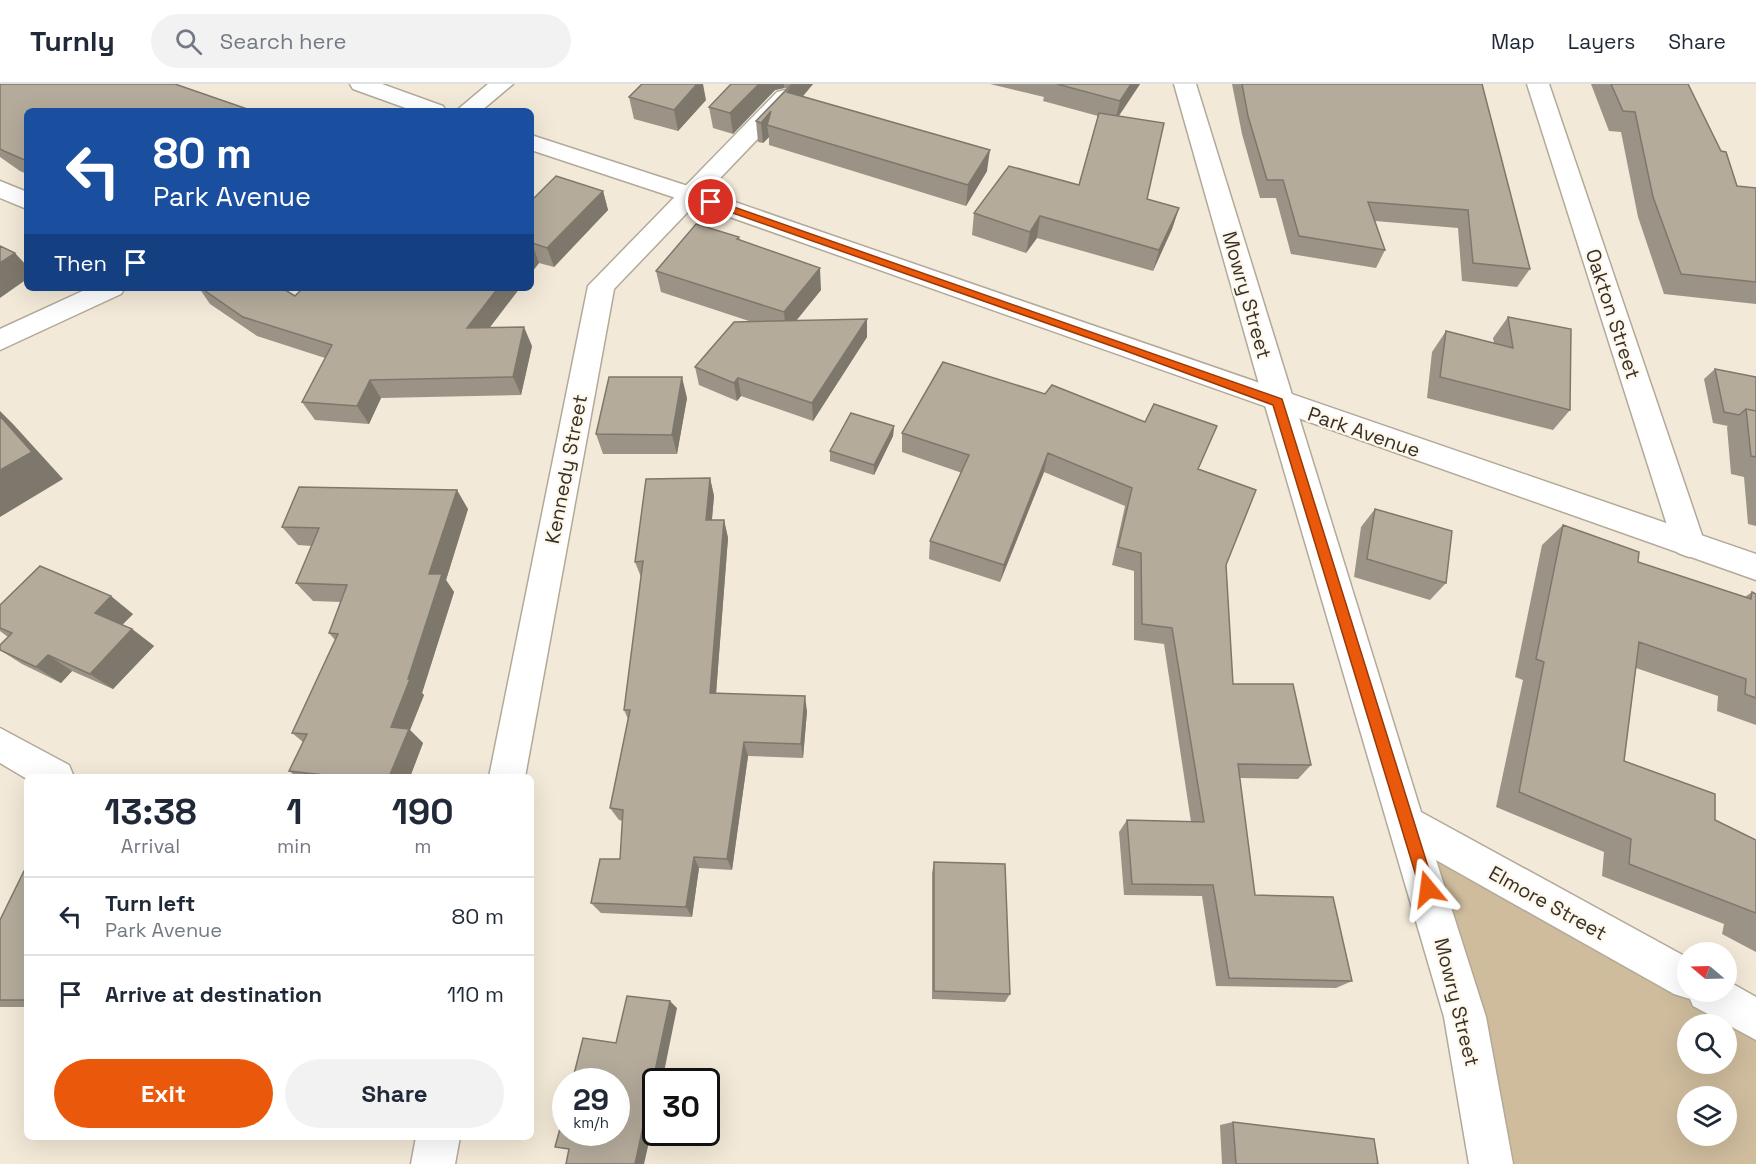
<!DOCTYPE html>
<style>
:root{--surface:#fff;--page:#f2f2f3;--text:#1f2937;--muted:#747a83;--line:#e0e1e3;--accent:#ea580c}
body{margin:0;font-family:"Space Grotesk",sans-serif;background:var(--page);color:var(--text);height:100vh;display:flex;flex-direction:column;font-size:22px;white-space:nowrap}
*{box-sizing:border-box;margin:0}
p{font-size:20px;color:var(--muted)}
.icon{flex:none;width:33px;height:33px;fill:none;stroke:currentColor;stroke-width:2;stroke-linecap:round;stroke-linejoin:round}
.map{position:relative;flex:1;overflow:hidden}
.details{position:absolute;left:24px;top:690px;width:510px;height:366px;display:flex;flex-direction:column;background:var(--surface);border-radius:9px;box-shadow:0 6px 24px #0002}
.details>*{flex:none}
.top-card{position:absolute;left:24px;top:24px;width:510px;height:183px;border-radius:9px;box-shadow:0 6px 24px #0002;background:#1a4fa0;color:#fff;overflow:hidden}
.needle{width:39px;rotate:289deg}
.tools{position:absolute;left:1677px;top:858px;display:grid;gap:12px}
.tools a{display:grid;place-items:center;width:60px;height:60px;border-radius:50%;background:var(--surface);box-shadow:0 6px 24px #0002;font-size:30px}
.speed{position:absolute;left:552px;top:984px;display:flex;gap:12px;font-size:30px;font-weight:700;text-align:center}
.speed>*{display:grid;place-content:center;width:78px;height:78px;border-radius:50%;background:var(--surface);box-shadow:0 6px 24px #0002;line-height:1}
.speed small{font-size:15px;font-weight:400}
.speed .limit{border:3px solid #111;border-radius:9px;background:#fff;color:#111}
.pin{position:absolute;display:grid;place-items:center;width:51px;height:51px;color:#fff;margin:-26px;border:3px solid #fff;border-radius:50%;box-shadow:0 2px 6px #0007}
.me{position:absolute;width:66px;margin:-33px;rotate:344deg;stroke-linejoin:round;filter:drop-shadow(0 0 4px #0008)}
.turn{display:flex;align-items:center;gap:21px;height:126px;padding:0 30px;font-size:27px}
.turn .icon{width:78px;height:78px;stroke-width:2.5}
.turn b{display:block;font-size:42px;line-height:51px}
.then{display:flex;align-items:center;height:57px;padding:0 30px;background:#0003;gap:12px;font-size:22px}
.eta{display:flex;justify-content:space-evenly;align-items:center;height:102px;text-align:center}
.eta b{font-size:36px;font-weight:700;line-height:42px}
.action{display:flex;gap:12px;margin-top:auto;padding:12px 30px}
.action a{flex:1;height:69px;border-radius:36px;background:var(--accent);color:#fff;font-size:24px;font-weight:700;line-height:69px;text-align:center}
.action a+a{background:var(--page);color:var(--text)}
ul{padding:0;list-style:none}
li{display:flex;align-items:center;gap:18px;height:78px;padding:0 30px;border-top:2px solid var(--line)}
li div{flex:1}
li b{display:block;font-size:22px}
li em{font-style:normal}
header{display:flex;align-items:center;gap:36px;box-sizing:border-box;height:84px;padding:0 30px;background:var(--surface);border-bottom:2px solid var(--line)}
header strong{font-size:28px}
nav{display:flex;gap:33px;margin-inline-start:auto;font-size:21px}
.search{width:420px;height:54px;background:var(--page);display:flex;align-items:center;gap:15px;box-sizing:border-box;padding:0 21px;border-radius:33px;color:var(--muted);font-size:22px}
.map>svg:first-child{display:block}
</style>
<header>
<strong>Turnly</strong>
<div class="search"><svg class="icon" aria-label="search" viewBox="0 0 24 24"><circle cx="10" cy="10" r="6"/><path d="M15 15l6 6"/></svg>Search here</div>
<nav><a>Map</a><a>Layers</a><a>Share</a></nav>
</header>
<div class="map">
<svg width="1756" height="1080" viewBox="0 0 1756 1080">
<rect width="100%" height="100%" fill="#f3e9d8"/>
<path fill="#cfbc9d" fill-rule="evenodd" d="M1390,745L1756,946V1080H1487ZM1688,940H1726V980H1688ZM1688,1012H1726V1052H1688Z"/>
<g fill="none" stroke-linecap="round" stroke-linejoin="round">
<defs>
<path id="minor" d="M488,0H513L481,27H456Z
M1174,0H1196L1421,728L1688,874V908H1726V896L1756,913V956L1693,922L1690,915L1674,910L1436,776L1486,933L1513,1080H1469L1444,933L1264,318Z
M1527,0H1549L1705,460L1700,469L1689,473L1678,469L1673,460Z
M785,6L793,8L796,13L793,18L614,205L525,693H489L588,202L777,8Z
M0,97L27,108V125L0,114Z
M89,204H125L121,210L0,266V245Z
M0,644L69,681L74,693H27V695L0,679Z
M416,1053H460L455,1080H411Z"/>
<path id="major" d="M350,0H382L443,22L446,27H414L353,5Z
M531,51L697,105L1756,470V496L679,115L531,66Z"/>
</defs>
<use href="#minor" stroke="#b3a999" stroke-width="3"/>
<use href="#major" stroke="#b3a999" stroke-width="3"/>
<use href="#minor" fill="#fff" fill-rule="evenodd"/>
<use href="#major" fill="#fff" fill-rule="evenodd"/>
</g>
<path fill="#9b9385" d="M0,0L27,27V90L20,87L0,73Z
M731,0H813L802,13L987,87L966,122L769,61V53L763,59L758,58L756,37L787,4H784L775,6L733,50L713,44L709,23Z
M990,0H1140L1119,32L1147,115L1179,124L1172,145L1153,187L1037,154L1026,169L972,151L974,129L1079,101L1098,32L1043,17L1044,13Z
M1232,0H1482L1530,185L1517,203L1462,197L1458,144L1375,137L1385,166L1376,184L1291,170L1276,114H1260L1242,50Z
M1591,0H1688L1737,102L1756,104V220L1664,210L1638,133L1621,48L1609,47Z
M629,13L706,16L678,47L634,35Z
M603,107L608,126L554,183L539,179L531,189V117Z
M739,153L740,156L821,206L796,237L867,253L813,337L741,312L737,317L699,301L695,283L752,238L661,208L656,187Z
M199,204H282L295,212L490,244L532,262L521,311L381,314L369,340L315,336L302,318L325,274L257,252L210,220Z
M1508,233L1570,326L1553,346L1427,314L1432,268L1446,247L1494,259L1493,254Z
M1715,285L1756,293V442L1748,440L1744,393L1731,390L1727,343L1728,342L1713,339L1704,295Z
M687,314L677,370H603L596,350Z
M894,342L893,352L874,391L830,377V367Z
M902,349L1198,385L1226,481L1233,600L1311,681L1298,695L1240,694L1255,811L1352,897L1336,904L1216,902L1202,812L1124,811L1119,748L1127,736L1191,738L1164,560L1134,556V487L1112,481L1125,422L1044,388L1000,498L929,475L930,457L962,389L902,368Z
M710,394L714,412L712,436H724L728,454L716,609L807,627L803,674L748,672L732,786L699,784L692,833L601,829L591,819L620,775L623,737L619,736L610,724L628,635L624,626L641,493L635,478Z
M468,425L446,496L454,508L422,609L424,611L410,646L423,659L410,693H297L289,687L303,658L292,649L335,556L329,549L341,518L313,517L296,499L312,462L298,461L282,443Z
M1375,425L1446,499L1430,516L1354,493L1361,443Z
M1563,441L1638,478L1745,513L1752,508L1756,510V641L1717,627L1718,612L1636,584L1624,677L1715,736L1756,756V868L1722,850L1724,840L1602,792L1604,768L1496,723L1523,596L1515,593L1542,461Z
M0,521L133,530L122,541L132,545L154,562L113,605L72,587L61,599L22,580L0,566V561L8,553L0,547Z
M934,778L1010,910L1005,918L932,915V789Z
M27,787V923H0V836Z
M1233,1038L1378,1080H1222L1220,1041Z"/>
<path fill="#7e786c" d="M697,0H703L706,16L678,47L674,26Z
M759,0H784V4L775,6L733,50L730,29Z
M794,0H813L789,29L787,8Z
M1131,0H1140L1115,37L1120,17Z
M771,27L767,41L769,53L763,59L761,39Z
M990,66L987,87L966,122L968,101Z
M603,107L608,126L554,183L547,164Z
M1179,124L1172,145L1153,187L1159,166Z
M1040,132L1037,154L1026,169L1030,148Z
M532,159L539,179L531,189V161Z
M15,169L27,182V195L0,214V179Z
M820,184L821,206L786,249L784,228Z
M498,204H520L475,263L467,244Z
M867,235V253L813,337L812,319Z
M524,243L532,262L521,311L513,293Z
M682,293L687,314L677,370L672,351Z
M738,294L741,312L737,317L734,299Z
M370,296L381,314L369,340L357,322Z
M0,327L13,340L63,395L0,433Z
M894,342L893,352L874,391V381Z
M1048,369L1044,388L1000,498L1004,481Z
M710,394L714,412L710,454L706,436Z
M457,406L468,425L446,496L454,508L422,609L424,611L410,646L423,659L410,693H389L391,643L408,595L429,490Z
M724,436L728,454L715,623L710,609Z
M111,512L133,530L117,546L95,529Z
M132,545L154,562L113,605L90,590Z
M48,571L72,587L61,599L36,583Z
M805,612L807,627L803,674L801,660Z
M744,658L748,672L732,786L727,775Z
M694,773L699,784L692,833L686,823Z
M670,917L677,924L662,998H656V1027L644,1080H635Z"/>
<path fill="#b4ab9b" stroke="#7e786c" stroke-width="1.5" d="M0,0H175L253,27H27V77L4,67L0,65Z
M642,0H697L674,26L629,13Z
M731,0H759L730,29L709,23Z
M792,0H794L787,8L990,66L968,101L767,41L771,27L761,39L756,37Z
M1057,0H1131L1120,17Z
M1242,0H1482L1530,185L1473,179L1468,126L1368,118L1385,166L1299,152L1283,96H1267L1248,32Z
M1611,0H1688L1721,67L1726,68L1737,102L1756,104V198L1681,190L1653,113L1635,28L1623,27Z
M1099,29L1164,39L1147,115L1179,124L1159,166L1040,132L1030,148L974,129L1009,82L1079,101Z
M556,92L603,107L547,164L532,159L531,161V117Z
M696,140L739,153L737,155L820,184L784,228L656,187Z
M0,162L15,169L0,179Z
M201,204H282L295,212L303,204H498L467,244L524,243L513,293L370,296L357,322L302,318L332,261L243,233Z
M1508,233L1571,245L1570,326L1440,293L1446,247L1513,264Z
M867,235L812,319L738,294L734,299L695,283L734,238Z
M943,278L1045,310L1052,301L1145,338L1154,320L1217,342L1198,385L1256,406L1226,481L1233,600H1293L1311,681L1238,680L1255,811L1333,813L1352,897L1229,894L1213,801L1132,800L1127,736L1204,738L1172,544L1142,540L1141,469L1118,463L1132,404L1048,369L1004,481L930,457L969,371L902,349Z
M1715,285L1756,293V327L1746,325L1739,331L1724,328Z
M609,293H682L672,351L596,350Z
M1746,325L1756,327V373L1751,372Z
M851,329L894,342L874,381L830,367Z
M0,332L32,368L0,386Z
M710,394L706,436H724L710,609L805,612L801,660L744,658L727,775L694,773L686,823L591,819L600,775H620L623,726L610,724L630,626H624L643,477L635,478L646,395Z
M299,403L457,406L429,490H442L408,595H410L391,643L409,645L389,693H342L289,687L307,650L292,649L338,550L329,549L347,501L296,499L319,444L282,443Z
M1375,425L1452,447L1446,499L1367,475Z
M1563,441L1639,468L1638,478L1751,515L1752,508L1756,510V614L1745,610L1746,595L1639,558L1624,677L1715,710V736L1756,756V829L1629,780L1631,755L1519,708L1544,578L1536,575Z
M40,482L111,512L95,529L132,545L90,590L48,571L36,583L0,566V561L12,549L0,544V521Z
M934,778L1005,780L1010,910L934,907Z
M24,787H27V916H0V836Z
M627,912L670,917L635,1080H566L569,1065L555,1063L566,1023V1048H616V998H572L583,954L616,959Z
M1233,1038L1374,1055L1378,1080H1236Z"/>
<path fill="#ea580c" stroke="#983908" stroke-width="1.5" d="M707,116H714L1282,315L1435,805L1433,811L1428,813L1422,811L1420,805L1273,321L1126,267L707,120Z"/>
<g text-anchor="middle" stroke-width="4.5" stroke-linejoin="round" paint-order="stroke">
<g font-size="20" fill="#35312b" stroke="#fff7e9">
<text transform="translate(1247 211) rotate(74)" y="7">Mowry Street</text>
<text transform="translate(1613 230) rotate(72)" y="7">Oakton Street</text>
<text transform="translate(1364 348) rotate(19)" y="7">Park Avenue</text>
<text transform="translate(566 385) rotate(-79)" y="7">Kennedy Street</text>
<text transform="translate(1548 819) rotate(29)" y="7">Elmore Street</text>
<text transform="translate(1457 918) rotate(76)" y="7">Mowry Street</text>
</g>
</g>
</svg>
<div class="tools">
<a><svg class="needle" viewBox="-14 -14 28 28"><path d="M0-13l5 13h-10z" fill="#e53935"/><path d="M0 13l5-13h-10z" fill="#747a83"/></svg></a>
<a><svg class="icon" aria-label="search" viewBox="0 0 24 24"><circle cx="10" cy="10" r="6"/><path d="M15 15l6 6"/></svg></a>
<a><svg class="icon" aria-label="layers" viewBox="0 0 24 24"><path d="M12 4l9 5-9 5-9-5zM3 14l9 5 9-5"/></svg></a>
</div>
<div class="speed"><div>29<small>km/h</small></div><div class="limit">30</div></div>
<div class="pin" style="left:711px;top:118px;background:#d93025"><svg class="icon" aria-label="arrive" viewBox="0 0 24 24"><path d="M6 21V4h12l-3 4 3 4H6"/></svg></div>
<svg class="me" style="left:1428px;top:805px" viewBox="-20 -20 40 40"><path d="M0-17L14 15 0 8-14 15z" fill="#ea580c" stroke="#fff" stroke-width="4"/></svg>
<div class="top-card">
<div class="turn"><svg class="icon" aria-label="left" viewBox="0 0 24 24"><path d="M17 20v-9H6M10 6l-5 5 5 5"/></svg><div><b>80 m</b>Park Avenue</div></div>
<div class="then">Then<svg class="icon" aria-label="arrive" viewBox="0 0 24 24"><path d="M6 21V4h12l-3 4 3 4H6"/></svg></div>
</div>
<section class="details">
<div class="eta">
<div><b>13:38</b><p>Arrival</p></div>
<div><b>1</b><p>min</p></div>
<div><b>190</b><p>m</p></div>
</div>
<ul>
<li><svg class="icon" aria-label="left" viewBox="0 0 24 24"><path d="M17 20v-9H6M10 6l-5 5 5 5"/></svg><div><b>Turn left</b><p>Park Avenue</p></div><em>80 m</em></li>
<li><svg class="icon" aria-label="arrive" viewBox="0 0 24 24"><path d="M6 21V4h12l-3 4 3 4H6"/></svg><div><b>Arrive at destination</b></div><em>110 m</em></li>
</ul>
<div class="action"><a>Exit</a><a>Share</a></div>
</section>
</div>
